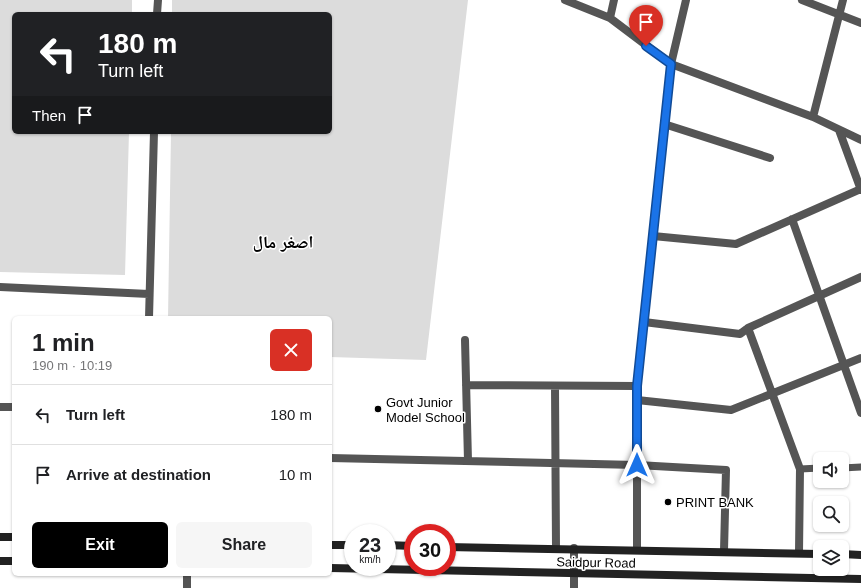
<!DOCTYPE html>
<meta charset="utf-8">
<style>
:root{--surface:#fff;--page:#f6f6f6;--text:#202124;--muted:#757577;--line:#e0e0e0;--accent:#000}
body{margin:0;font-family:Helvetica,"Noto Naskh Arabic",sans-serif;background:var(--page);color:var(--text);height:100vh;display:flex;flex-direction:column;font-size:15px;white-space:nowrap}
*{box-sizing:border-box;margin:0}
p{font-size:13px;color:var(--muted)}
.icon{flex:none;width:22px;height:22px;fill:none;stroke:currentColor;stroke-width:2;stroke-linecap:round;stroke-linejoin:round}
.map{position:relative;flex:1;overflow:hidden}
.details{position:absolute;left:12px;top:316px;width:320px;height:260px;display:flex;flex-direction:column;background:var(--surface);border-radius:6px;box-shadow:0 1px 3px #0004}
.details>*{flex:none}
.banner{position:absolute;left:12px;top:12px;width:320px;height:122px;border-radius:6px;box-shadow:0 1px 3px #0004;background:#202124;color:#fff;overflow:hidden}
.fabs{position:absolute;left:813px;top:452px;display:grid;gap:8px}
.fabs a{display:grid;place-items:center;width:36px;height:36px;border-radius:6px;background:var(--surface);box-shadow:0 1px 3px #0004;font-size:20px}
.speed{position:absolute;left:344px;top:524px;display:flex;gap:8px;font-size:20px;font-weight:700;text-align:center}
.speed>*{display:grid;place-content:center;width:52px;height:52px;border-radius:50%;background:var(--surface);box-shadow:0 1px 3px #0004;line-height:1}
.speed small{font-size:10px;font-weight:400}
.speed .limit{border:6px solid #d22;background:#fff;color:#111}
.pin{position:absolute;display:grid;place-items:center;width:34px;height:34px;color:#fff;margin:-41px -17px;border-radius:50% 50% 50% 0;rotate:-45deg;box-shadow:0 0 4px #0007}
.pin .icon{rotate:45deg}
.me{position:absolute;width:44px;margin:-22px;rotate:0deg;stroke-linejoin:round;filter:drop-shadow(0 0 3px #0008)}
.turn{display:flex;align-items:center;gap:14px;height:84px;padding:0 20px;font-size:18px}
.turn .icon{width:52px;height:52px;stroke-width:2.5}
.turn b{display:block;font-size:28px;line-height:34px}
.then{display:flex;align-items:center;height:38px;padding:0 20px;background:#0003;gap:8px;font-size:15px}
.round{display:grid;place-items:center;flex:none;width:42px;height:42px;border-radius:6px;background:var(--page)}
.head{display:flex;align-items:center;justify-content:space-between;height:68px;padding:0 20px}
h1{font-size:24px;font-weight:700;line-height:30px}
.action{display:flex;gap:8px;margin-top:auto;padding:8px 20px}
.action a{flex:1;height:46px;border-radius:6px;background:var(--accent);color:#fff;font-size:16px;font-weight:700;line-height:46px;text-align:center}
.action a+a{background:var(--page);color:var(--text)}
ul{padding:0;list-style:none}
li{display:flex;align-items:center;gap:12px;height:60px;padding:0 20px;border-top:1px solid var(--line)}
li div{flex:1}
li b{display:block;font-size:15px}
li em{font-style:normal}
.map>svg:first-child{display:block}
</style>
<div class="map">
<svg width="861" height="588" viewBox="0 0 861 588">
<rect width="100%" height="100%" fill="#fff"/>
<path fill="#dcdcdc" d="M0,0H132V14H14V132H129L125,275L0,272Z
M172,0H468L426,360L330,357V318H168L171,132H330V14H172Z"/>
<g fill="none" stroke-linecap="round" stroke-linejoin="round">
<path stroke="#555" stroke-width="7" d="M842,468L861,467
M800,469L820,468"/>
<path stroke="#555" stroke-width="8" d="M565,0L610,18L671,64L813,117L861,140
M802,0L861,23
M157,14L158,0
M610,18L614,0
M813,117L843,0
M664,124L770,158
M839,130L861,190
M792,219L861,413
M653,236L736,244L861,189
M0,287L149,294
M149,318L154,132
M644,322L740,334L748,328L861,277
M748,328L800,469L799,553
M465,340L468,461
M466,385L637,386
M555,386L556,548
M637,400L731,410L861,358
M0,407H14
M330,458L637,465L726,470L724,551
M637,550V386L671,64L686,0
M187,574V588
M574,588V548"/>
<path stroke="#222" stroke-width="8" d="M0,537H14
M330,545H353
M387,545L413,546
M447,547L820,554
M842,554L861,555
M0,561H14
M330,568L861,579"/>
</g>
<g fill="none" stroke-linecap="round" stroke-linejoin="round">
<defs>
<path id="route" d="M637,465V386L671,64L646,46"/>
</defs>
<use href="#route" stroke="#114b97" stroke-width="10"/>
<use href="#route" stroke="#1a73e8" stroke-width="7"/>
</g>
<g fill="#000" stroke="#fff" stroke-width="1.5">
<circle cx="378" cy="409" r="4"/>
<circle cx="668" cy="502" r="4"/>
</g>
<g text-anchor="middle" stroke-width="3" stroke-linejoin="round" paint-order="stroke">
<g font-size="13" fill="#000" stroke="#fff" text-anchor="start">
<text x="386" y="407">Govt Junior<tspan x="386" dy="15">Model School</tspan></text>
<text x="676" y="507">PRINT BANK</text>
</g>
<g font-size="13" fill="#000" stroke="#fff">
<text transform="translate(596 562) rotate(1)" y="5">Saidpur Road</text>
</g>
<g font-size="17" font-weight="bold" fill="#000" stroke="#fff">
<text x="283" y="248">اصغر مال</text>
</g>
</g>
</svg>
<div class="fabs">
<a><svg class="icon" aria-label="sound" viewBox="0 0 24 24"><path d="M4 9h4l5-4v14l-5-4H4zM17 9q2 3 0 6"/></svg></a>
<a><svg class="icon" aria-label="search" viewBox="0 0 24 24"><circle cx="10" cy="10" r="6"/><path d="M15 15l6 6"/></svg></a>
<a><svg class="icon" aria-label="layers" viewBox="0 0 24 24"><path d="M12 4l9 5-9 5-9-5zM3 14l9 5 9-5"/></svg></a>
</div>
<div class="speed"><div>23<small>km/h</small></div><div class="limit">30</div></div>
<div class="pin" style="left:646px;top:46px;background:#d93025"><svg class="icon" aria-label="arrive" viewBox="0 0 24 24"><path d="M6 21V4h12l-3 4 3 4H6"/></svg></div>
<svg class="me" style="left:637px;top:465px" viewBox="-20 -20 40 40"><path d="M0-17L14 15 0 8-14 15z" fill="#1a73e8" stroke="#fff" stroke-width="4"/></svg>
<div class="banner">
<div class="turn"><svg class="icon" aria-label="left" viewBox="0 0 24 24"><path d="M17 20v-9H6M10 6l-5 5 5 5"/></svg><div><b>180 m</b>Turn left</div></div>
<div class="then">Then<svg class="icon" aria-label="arrive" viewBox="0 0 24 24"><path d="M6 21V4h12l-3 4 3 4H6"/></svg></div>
</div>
<section class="details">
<div class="head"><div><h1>1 min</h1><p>190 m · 10:19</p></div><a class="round" style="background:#d93025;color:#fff"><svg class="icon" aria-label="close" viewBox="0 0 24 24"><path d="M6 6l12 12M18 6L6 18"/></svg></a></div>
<ul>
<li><svg class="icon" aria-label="left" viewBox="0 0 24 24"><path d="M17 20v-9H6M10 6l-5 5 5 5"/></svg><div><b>Turn left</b></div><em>180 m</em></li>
<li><svg class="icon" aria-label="arrive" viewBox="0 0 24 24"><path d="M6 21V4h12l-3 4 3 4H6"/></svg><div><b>Arrive at destination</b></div><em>10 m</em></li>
</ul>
<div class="action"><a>Exit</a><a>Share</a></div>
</section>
</div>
